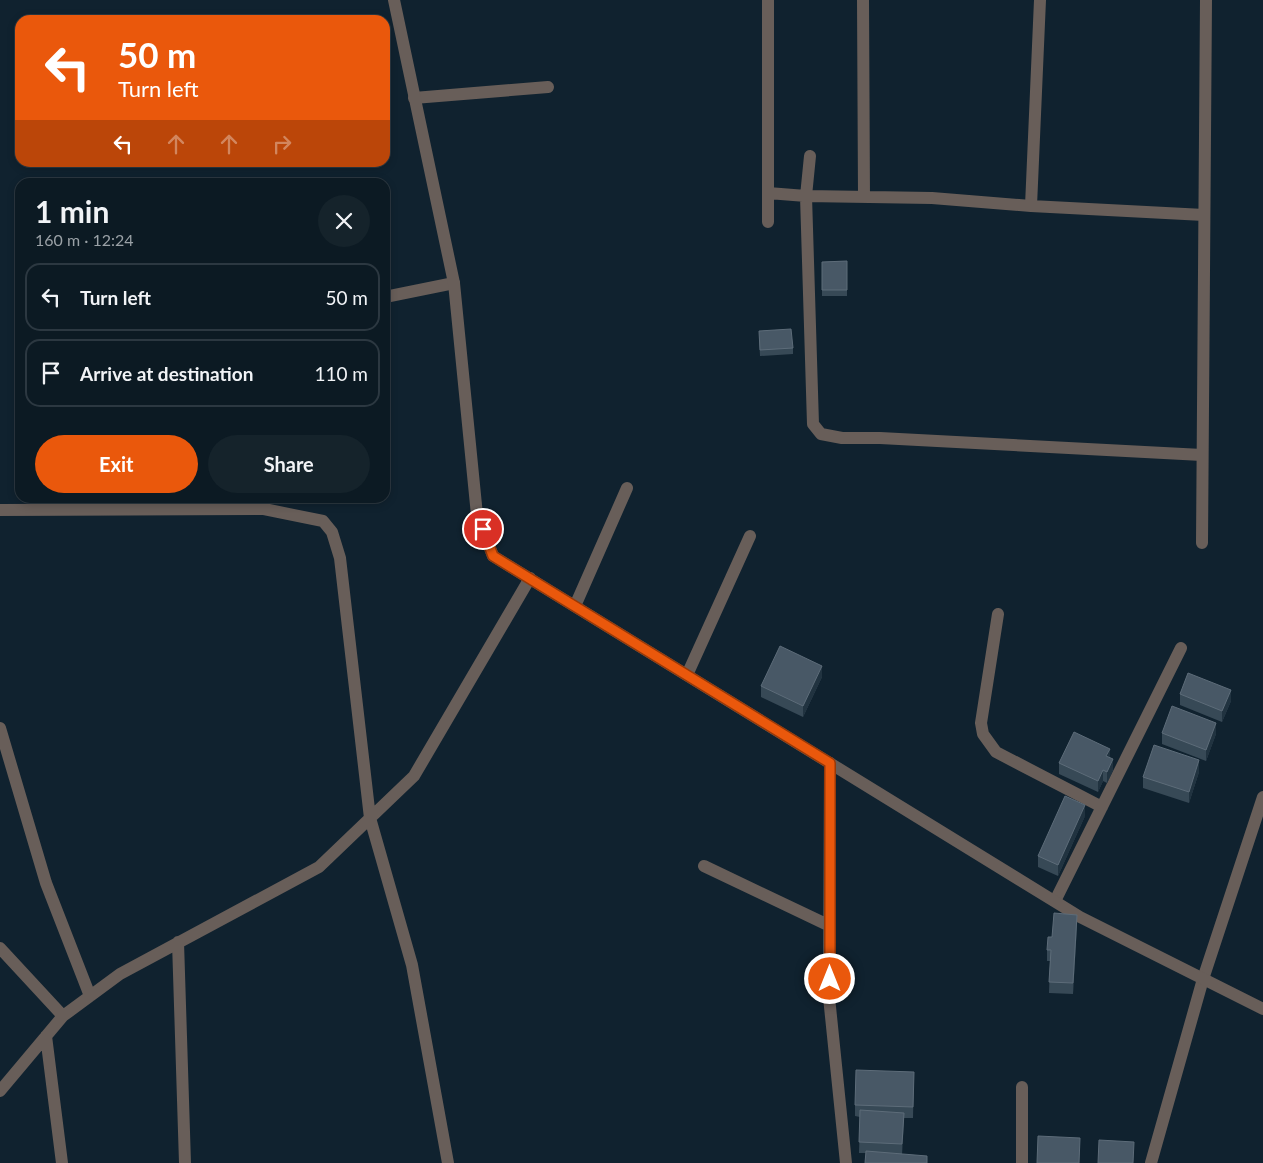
<!DOCTYPE html>
<meta charset="utf-8">
<style>
:root{--surface:#0c1a23;--page:#15232b;--text:#f1f3f6;--muted:#9aa1a6;--line:#2c3841;--accent:#ea580c}
body{margin:0;font-family:Lato,sans-serif;background:var(--page);color:var(--text);height:100vh;display:flex;flex-direction:column;font-size:19px;white-space:nowrap}
*{box-sizing:border-box;margin:0}
p{font-size:16px;color:var(--muted)}
.icon{flex:none;width:28px;height:28px;fill:none;stroke:currentColor;stroke-width:2;stroke-linecap:round;stroke-linejoin:round}
.map{position:relative;flex:1;overflow:hidden}
.sheet{position:absolute;left:15px;top:178px;width:375px;height:325px;display:flex;flex-direction:column;background:var(--surface);border-radius:15px;box-shadow:0 2px 8px #0003,0 0 0 1px var(--line)}
.sheet>*{flex:none}
.hud{position:absolute;left:15px;top:15px;width:375px;height:152px;border-radius:15px;box-shadow:0 2px 8px #0003,0 0 0 1px var(--line);background:#ea580c;color:#fff;overflow:hidden}
.pin{position:absolute;display:grid;place-items:center;width:42px;height:42px;color:#fff;margin:-21px;border:2px solid #fff;border-radius:50%;box-shadow:0 1px 5px #0007}
.me{position:absolute;width:55px;margin:-28px;rotate:0deg;stroke-linejoin:round;filter:drop-shadow(0 0 4px #0008)}
.turn{display:flex;align-items:center;gap:18px;height:105px;padding:0 20px;font-size:22px}
.turn .icon{width:65px;height:65px;stroke-width:2.5}
.turn b{display:block;font-size:35px;line-height:42px}
.lanes{display:flex;align-items:center;height:48px;padding:0 20px;background:#0003;justify-content:center;gap:25px;direction:ltr}
.lanes .off{opacity:.35}
.round{display:grid;place-items:center;flex:none;width:52px;height:52px;border-radius:26px;background:var(--page)}
.headline{display:flex;align-items:center;justify-content:space-between;height:85px;padding:0 20px}
h1{font-size:30px;font-weight:700;line-height:38px}
.primary-button{display:flex;gap:10px;margin-top:auto;padding:10px 20px}
.primary-button a{flex:1;height:58px;border-radius:30px;background:var(--accent);color:#fff;font-size:20px;font-weight:700;line-height:58px;text-align:center}
.primary-button a+a{background:var(--page);color:var(--text)}
ul{padding:0;list-style:none}
li{display:flex;align-items:center;gap:15px;height:68px;margin:0 10px 8px;padding:0 10px;border:2px solid var(--line);border-radius:15px}
li div{flex:1}
li b{display:block;font-size:19px}
li em{font-style:normal}
.map>svg:first-child{display:block}
</style>
<div class="map">
<svg width="1263" height="1163" viewBox="0 0 1263 1163">
<rect width="100%" height="100%" fill="#10222f"/>
<g fill="none" stroke-linecap="round" stroke-linejoin="round">
<path stroke="#685e59" stroke-width="12" d="M863,0L864,197
M414,98L548,87
M810,156L806,196L813,424L821,434L842,438H880L1202,455
M768,193L806,196L932,198L1031,206L1204,215
M1031,206L1040,0
M768,222V0
M385,297L454,283
M0,510L264,509L323,521L332,532L340,558L370,818L412,965L448,1163
M1202,543L1206,0
M575,606L627,488
M998,614L981,723L983,734L996,752L1102,807
M687,675L750,536
M0,728L46,883L90,996
M830,763L829,997L846,1163
M704,866L830,926
M1055,901L1181,648
M178,942L185,1163
M0,948L63,1016
M46,1036L62,1163
M0,1091L63,1016L120,974L319,867L414,776L530,578
M1022,1163V1087
M1151,1163L1203,979L1263,797"/>
<path stroke="#685e59" stroke-width="12" d="M394,0L454,283L477,515L493,556L1080,917L1263,1009"/>
</g>
<path fill="#374956" d="M847,261V296H822V262Z
M759,337L793,348V354L760,356Z
M822,677L803,717L761,697V686Z
M1180,694L1231,701L1222,722L1180,705Z
M1162,733L1216,734L1206,761L1162,744Z
M1110,757L1113,770L1107,783L1103,781L1098,792L1059,774V763Z
M1199,772L1189,803L1143,788V777Z
M1085,816L1058,876L1038,867V856Z
M1077,926L1073,994L1049,993L1050,961H1047V950L1052,937Z
M914,1072L913,1118H904L902,1154L927,1163L866,1153H859L860,1117L855,1116V1105Z"/>
<path fill="#213340" d="M822,666V677L803,717V706Z
M1231,690V701L1222,722V711Z
M1216,723V734L1206,761V750Z
M1110,749V760L1106,756Z
M1113,759V770L1107,783V772Z
M1199,760V772L1189,803V792Z
M1103,770V781L1098,792V781Z
M1085,805V816L1058,876V865Z
M1077,915V926L1073,994V983Z
M904,1113V1124L902,1155V1144Z"/>
<path fill="#485866" stroke="#5d6c79" d="M847,261V290H822V262Z
M791,329L793,348L760,350L759,331Z
M780,646L822,666L803,706L761,686Z
M1188,673L1231,690L1222,711L1180,694Z
M1172,706L1216,723L1206,750L1162,733Z
M1074,732L1110,749L1106,756L1113,759L1107,772L1103,770L1098,781L1059,763Z
M1154,745L1199,760L1189,792L1143,777Z
M1065,796L1085,805L1058,865L1038,856Z
M1054,913L1077,915L1073,983L1049,982L1051,950H1047L1048,937H1052Z
M856,1070L914,1072L913,1107L855,1105Z
M860,1110L904,1113L902,1144L859,1142Z
M1038,1136L1080,1138L1079,1163H1037Z
M1099,1140L1134,1142L1133,1163H1098Z
M866,1151L927,1156V1163H865Z"/>
<g fill="none" stroke-linecap="round" stroke-linejoin="round">
<defs>
<path id="route" d="M483,529L493,556L830,763V979"/>
</defs>
<use href="#route" stroke="#983908" stroke-width="12"/>
<use href="#route" stroke="#ea580c" stroke-width="9"/>
</g>
</svg>
<div class="pin" style="left:483px;top:529px;background:#d93025"><svg class="icon" aria-label="arrive" viewBox="0 0 24 24"><path d="M6 21V4h12l-3 4 3 4H6"/></svg></div>
<svg class="me" style="left:830px;top:979px" viewBox="-20 -20 40 40"><circle r="17" fill="#ea580c" stroke="#fff" stroke-width="3"/><path d="M0-11L8 9 0 5-8 9z" fill="#fff"/></svg>
<div class="hud">
<div class="turn"><svg class="icon" aria-label="left" viewBox="0 0 24 24"><path d="M17 20v-9H6M10 6l-5 5 5 5"/></svg><div><b>50 m</b>Turn left</div></div>
<div class="lanes"><svg class="icon" aria-label="left" viewBox="0 0 24 24"><path d="M17 20v-9H6M10 6l-5 5 5 5"/></svg><svg class="icon off" aria-label="ahead" viewBox="0 0 24 24"><path d="M12 20V5M6 11l6-6 6 6"/></svg><svg class="icon off" aria-label="ahead" viewBox="0 0 24 24"><path d="M12 20V5M6 11l6-6 6 6"/></svg><svg class="icon off" aria-label="right" viewBox="0 0 24 24"><path d="M7 20v-9h11M14 6l5 5-5 5"/></svg></div>
</div>
<section class="sheet">
<div class="headline"><div><h1>1 min</h1><p>160 m · 12:24</p></div><a class="round"><svg class="icon" aria-label="close" viewBox="0 0 24 24"><path d="M6 6l12 12M18 6L6 18"/></svg></a></div>
<ul>
<li><svg class="icon" aria-label="left" viewBox="0 0 24 24"><path d="M17 20v-9H6M10 6l-5 5 5 5"/></svg><div><b>Turn left</b></div><em>50 m</em></li>
<li><svg class="icon" aria-label="arrive" viewBox="0 0 24 24"><path d="M6 21V4h12l-3 4 3 4H6"/></svg><div><b>Arrive at destination</b></div><em>110 m</em></li>
</ul>
<div class="primary-button"><a>Exit</a><a>Share</a></div>
</section>
</div>
